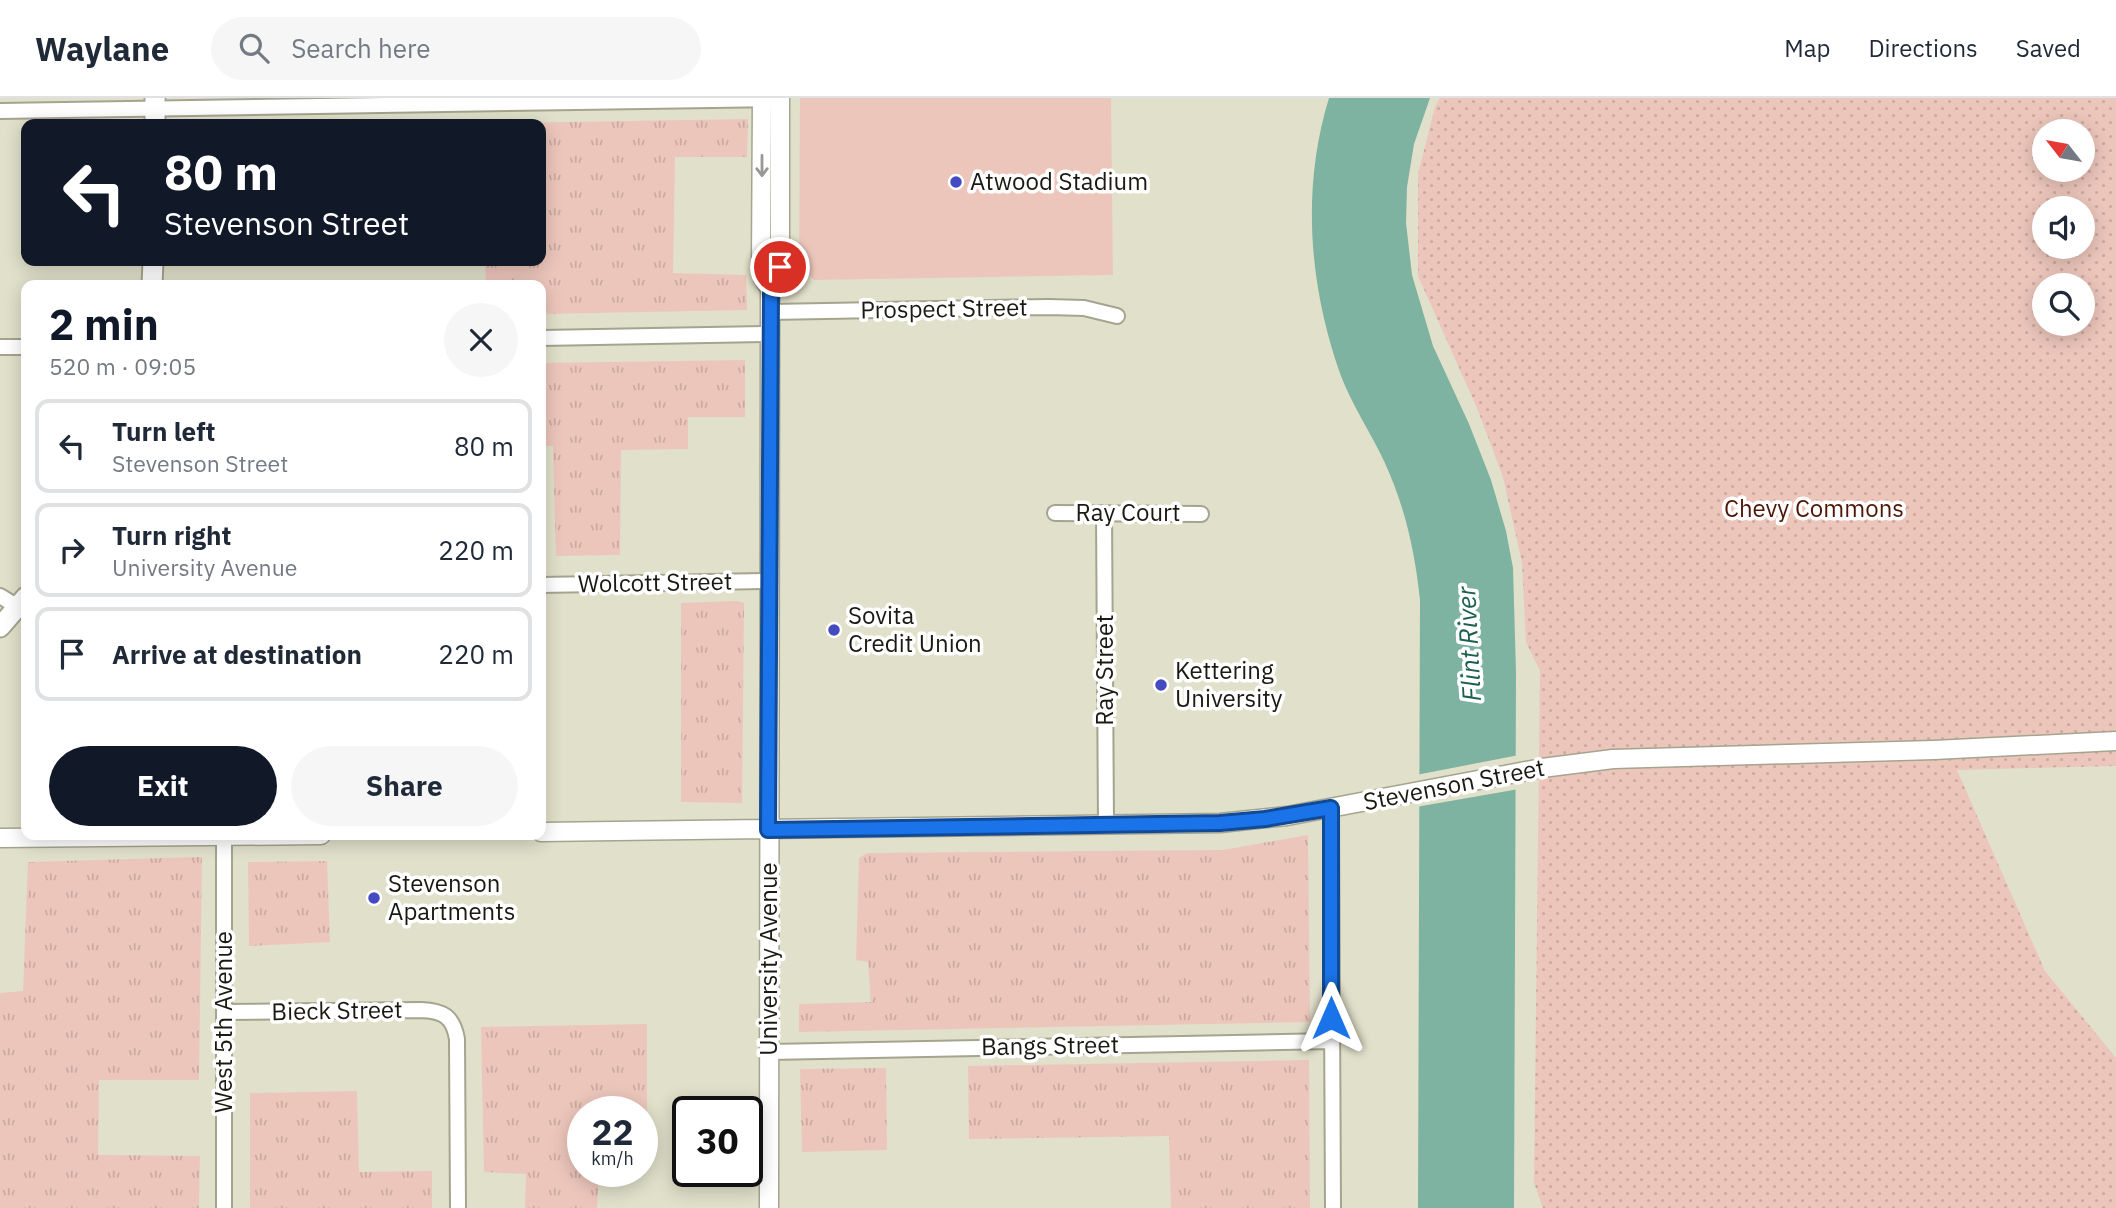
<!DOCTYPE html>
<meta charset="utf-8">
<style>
:root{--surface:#fff;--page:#f6f6f7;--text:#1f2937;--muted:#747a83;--line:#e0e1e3;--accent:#111827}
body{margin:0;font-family:"IBM Plex Sans",sans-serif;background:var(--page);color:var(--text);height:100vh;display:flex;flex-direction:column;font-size:26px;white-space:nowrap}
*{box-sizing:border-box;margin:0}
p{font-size:23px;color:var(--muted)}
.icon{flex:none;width:38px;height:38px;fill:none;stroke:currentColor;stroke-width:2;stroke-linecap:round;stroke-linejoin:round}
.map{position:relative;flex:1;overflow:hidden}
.side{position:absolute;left:21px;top:182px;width:525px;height:560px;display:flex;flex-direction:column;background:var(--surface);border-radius:14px;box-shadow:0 4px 18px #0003}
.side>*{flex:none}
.guide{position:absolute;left:21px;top:21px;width:525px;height:147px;border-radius:14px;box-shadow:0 4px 18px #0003;background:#111827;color:#fff;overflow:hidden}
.needle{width:46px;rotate:301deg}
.tools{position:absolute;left:2032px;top:21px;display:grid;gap:14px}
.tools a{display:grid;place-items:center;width:63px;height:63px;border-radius:50%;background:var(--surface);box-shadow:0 4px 18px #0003;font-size:35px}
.speed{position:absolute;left:567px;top:998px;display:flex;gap:14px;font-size:35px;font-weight:700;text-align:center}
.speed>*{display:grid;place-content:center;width:91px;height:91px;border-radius:50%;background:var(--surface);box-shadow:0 4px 18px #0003;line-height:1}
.speed small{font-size:18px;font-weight:400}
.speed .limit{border:4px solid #111;border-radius:10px;background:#fff;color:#111}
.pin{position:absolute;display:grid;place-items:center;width:60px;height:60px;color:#fff;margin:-30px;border:4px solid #fff;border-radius:50%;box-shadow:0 2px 7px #0007}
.me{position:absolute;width:77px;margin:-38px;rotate:0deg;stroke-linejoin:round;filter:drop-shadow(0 0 5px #0008)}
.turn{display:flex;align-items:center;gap:24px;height:147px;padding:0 28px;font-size:32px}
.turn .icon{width:91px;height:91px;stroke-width:2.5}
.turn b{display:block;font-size:49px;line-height:60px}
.round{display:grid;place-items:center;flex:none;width:74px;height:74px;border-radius:37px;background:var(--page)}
.summary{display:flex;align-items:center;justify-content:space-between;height:119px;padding:0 28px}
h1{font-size:42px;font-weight:700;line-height:52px;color:var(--accent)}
.cta{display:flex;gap:14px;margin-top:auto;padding:14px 28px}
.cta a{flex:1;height:80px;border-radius:42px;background:var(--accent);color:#fff;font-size:28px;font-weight:700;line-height:80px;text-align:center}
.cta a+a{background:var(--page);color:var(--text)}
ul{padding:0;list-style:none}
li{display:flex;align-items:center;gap:21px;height:94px;margin:0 14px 10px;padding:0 14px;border:4px solid var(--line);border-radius:14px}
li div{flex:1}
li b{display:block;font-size:26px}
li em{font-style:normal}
header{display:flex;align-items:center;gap:42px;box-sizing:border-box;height:98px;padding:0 35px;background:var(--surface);border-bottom:2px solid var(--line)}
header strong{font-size:33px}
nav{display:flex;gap:38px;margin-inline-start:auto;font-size:24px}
.search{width:490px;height:63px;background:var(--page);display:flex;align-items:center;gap:18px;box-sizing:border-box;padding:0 24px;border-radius:38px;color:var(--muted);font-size:26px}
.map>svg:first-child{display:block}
</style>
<header>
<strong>Waylane</strong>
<div class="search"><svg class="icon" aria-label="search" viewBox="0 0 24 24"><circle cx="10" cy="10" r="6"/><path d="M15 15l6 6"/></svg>Search here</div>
<nav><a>Map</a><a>Directions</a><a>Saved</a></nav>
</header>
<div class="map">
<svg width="2116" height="1110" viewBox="0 0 2116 1110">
<defs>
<pattern id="grass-tufts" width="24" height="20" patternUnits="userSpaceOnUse" patternTransform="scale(1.75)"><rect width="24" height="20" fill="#edc6bb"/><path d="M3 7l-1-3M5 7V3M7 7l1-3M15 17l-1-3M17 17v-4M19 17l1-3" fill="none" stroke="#cbaaa0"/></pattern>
<pattern id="park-dots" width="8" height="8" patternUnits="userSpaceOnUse" patternTransform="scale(1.75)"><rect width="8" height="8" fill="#edc6bb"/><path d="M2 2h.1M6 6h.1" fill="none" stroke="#cbaaa0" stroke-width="1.8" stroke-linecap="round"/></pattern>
</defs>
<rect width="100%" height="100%" fill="#e1e0ca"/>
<path fill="url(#grass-tufts)" d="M748,21L747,59H675L673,175L746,177L747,212L541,216V187H486L485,163H541V26H454Z
M745,262V319H688V351L621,352L620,457L556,458L553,348H541V265Z
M737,503L744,505L742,705L681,704V505Z
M541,507H544L543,708H541Z
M1308,737L1310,924L799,934V906L871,904L868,864L856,862L859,760L867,755L1223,752Z
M202,759L199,982H99L98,1057L200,1058L199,1110H0V895L23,893L28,764Z
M327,763L330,844L249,848L248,764Z
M647,926V1048L642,1049V1013H583V1073H599L597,1110H525L526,1076L484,1074L481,929Z
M1309,962L1310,1110H1171L1169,1038L969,1041L968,968Z
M886,970L887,1052L802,1054L800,971Z
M357,993L359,1074L432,1073V1110H250V995Z"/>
<path fill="url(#park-dots)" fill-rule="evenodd" d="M1440,0H2116V668L1957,672L2045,873L2116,960V1110H1543L1534,1085L1540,573L1526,544L1522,465L1503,379L1477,310L1418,178V76L1435,9ZM2044,33H2082V72H2044ZM2044,110H2082V149H2044ZM2044,187H2082V226H2044Z"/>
<path fill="#edc6bb" d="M800,0H1111L1113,177L814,182L799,168Z"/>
<path fill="#7eb2a1" d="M1329,0H1430L1414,46L1407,89L1406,125L1412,177L1433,248L1469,326L1491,382L1506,433L1513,470L1516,575L1514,1110H1418L1420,502C1415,454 1405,408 1384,363C1371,335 1352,307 1341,278C1309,189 1301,91 1329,0Z"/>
<path fill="#e1e0ca" d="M1519,657V691L1416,709V677Z"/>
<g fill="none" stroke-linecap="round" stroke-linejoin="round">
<defs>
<path id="minor" d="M0,13L772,1
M770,214L1049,209L1084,210L1117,218
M541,240L770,236
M0,249H26
M1055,415L1201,416
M1104,415L1106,728
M541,487L769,483
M0,498L18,509
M1331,710L1333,1110
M224,738V1110
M224,914L421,912C443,913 453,918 457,941L458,1110
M769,954L1332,943"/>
<path id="tertiary" d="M762,0L761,169L763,180L770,191
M541,734L1220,725L1287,718L1542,670L1613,661L1934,652L2116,643
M0,740L321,737
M769,1110L770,191L777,183L780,169V0"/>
<path id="secondary" d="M155,0V26
M152,187L153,163
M0,529L26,499"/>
</defs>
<use href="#minor" stroke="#a5a48f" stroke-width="18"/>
<use href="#tertiary" stroke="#a5a48f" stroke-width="21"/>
<use href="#secondary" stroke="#a5a48f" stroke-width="23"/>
<use href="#minor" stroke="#fff" stroke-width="14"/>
<use href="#tertiary" stroke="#fff" stroke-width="18"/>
<use href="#secondary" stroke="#fff" stroke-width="19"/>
</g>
<defs><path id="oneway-shaft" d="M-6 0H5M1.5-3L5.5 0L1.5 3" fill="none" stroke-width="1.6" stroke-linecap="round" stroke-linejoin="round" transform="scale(1.75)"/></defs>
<use stroke="#989894" href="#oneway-shaft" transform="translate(762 68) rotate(90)"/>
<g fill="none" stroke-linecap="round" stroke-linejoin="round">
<defs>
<path id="route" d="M780,169L777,183L771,191L768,732L1220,725L1265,721L1331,710V920"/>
</defs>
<use href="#route" stroke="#114b97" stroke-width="18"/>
<use href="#route" stroke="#1a73e8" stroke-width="12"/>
</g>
<g fill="#444bc0" stroke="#fff" stroke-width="2.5">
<circle cx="956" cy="84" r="7"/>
<circle cx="834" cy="532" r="7"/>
<circle cx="1161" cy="587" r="7"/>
<circle cx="374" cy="800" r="7"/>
</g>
<g text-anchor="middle" stroke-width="7" stroke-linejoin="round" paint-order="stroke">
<g font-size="24" fill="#1b1a12" stroke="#fff" text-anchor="start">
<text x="970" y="92">Atwood Stadium</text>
<text x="848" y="526">Sovita<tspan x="848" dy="28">Credit Union</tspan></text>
<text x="1175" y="581">Kettering<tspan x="1175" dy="28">University</tspan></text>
<text x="388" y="794">Stevenson<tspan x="388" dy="28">Apartments</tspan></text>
</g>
<g font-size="24" fill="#1b1a12" stroke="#fff">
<text transform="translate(944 211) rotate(-1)" y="8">Prospect Street</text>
<text x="1128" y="423">Ray Court</text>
<text transform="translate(655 485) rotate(-1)" y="8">Wolcott Street</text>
<text transform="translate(1105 572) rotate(-90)" y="8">Ray Street</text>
<text transform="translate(1454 687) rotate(-11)" y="8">Stevenson Street</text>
<text transform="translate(769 861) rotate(-90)" y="8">University Avenue</text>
<text transform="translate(337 913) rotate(-1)" y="8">Bieck Street</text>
<text transform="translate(224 924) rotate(-90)" y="8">West 5th Avenue</text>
<text transform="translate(1050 948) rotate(-1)" y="8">Bangs Street</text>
</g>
<g font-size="24" fill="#501606" stroke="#fff">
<text x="1814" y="419">Chevy Commons</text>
</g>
<g font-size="26" font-style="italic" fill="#1d604e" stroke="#fff">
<text transform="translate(1469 546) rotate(-93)" y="9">Flint River</text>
</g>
</g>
</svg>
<div class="tools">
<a><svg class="needle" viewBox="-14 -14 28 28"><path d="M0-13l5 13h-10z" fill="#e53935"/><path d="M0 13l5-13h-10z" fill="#747a83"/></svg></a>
<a><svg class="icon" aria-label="sound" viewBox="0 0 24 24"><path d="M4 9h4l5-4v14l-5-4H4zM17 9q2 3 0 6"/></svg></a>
<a><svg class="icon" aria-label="search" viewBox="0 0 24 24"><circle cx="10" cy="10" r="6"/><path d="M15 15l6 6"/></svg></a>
</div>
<div class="speed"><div>22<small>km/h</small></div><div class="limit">30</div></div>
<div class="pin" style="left:780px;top:169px;background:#d93025"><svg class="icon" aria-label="arrive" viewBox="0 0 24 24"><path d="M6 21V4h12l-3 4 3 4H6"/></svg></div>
<svg class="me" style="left:1331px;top:920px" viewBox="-20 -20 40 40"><path d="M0-17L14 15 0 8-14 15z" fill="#1a73e8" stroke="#fff" stroke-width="4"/></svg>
<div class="guide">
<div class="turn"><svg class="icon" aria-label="left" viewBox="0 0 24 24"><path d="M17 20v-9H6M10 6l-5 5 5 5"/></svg><div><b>80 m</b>Stevenson Street</div></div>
</div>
<section class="side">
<div class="summary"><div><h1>2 min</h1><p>520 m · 09:05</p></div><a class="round"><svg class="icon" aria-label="close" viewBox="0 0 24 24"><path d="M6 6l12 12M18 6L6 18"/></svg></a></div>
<ul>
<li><svg class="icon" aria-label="left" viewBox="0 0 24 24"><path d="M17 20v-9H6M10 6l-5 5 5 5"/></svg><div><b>Turn left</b><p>Stevenson Street</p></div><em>80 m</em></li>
<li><svg class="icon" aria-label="right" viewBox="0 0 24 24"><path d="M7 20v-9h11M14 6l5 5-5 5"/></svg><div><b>Turn right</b><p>University Avenue</p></div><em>220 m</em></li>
<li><svg class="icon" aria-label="arrive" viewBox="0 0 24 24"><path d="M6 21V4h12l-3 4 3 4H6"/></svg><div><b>Arrive at destination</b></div><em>220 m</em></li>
</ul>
<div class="cta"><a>Exit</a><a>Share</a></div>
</section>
</div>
